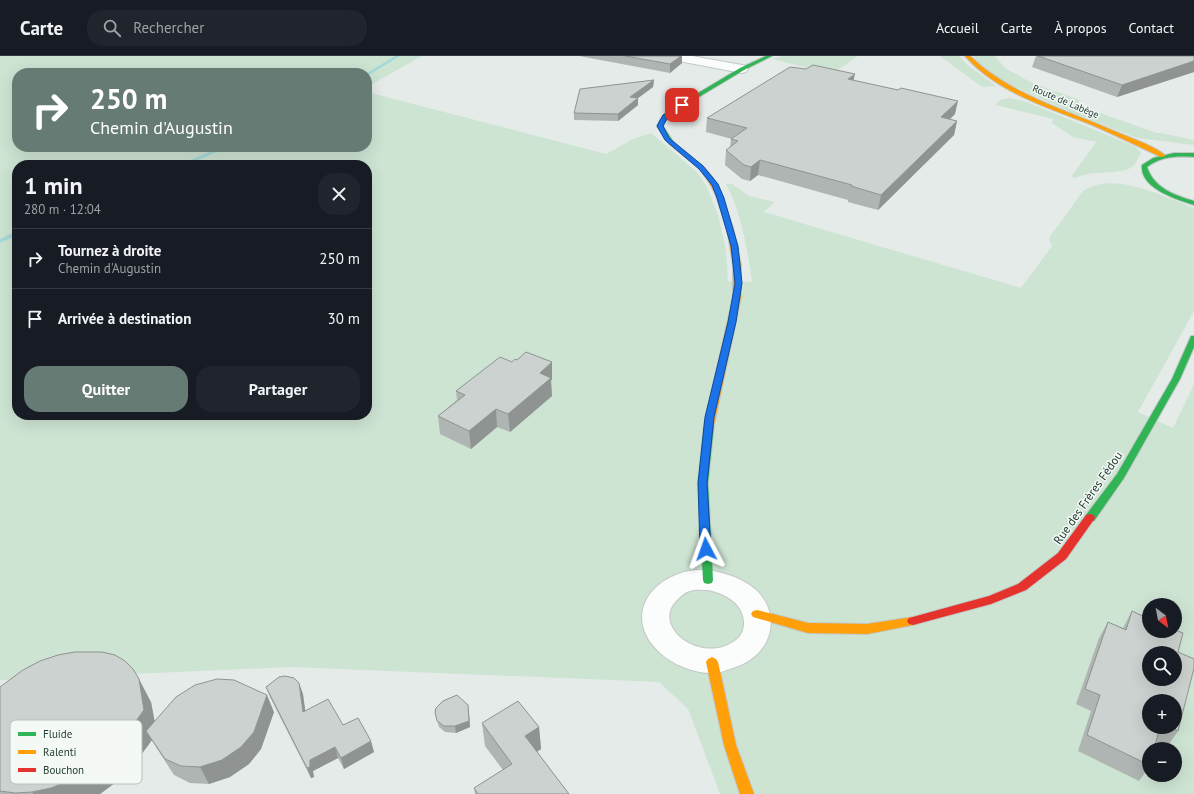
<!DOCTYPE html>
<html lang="fr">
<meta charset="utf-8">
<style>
:root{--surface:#171b24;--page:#20242c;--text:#f1f3f6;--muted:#9ea1a6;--line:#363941;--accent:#667b73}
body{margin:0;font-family:"PT Sans",sans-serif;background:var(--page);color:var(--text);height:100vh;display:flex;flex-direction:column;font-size:15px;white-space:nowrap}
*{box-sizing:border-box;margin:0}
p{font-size:13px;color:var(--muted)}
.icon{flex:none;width:22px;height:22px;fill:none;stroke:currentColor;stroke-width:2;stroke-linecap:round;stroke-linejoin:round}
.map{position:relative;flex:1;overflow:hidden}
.details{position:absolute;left:12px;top:104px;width:360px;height:260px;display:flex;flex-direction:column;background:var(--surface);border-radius:16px;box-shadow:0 4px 16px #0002}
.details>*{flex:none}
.banner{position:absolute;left:12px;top:12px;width:360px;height:84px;border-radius:16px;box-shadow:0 4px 16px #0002;background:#667b73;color:#fff;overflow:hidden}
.needle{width:26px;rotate:148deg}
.tools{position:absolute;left:1142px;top:542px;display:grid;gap:8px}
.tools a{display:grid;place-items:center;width:40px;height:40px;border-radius:50%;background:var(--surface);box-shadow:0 4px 16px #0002;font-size:20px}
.pin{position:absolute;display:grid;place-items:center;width:34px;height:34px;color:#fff;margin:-17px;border-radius:8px;box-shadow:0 2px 6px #0006}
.me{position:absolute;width:44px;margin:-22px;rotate:356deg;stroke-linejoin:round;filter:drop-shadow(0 0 3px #0008)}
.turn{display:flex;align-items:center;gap:14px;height:84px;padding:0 12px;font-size:18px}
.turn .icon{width:52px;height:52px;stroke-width:2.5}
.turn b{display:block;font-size:28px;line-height:34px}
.round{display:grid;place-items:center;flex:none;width:42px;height:42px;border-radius:16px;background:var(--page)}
.head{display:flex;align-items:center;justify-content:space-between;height:68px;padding:0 12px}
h1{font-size:24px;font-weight:800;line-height:30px}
.primary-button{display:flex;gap:8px;margin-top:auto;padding:8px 12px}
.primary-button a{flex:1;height:46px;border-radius:16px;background:var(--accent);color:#fff;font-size:16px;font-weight:800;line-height:46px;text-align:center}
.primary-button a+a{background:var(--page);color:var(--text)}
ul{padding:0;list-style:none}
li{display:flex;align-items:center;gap:12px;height:60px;padding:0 12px;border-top:1px solid var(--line)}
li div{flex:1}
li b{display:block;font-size:15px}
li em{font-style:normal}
header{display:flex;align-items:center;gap:24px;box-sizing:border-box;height:56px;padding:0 20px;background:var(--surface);border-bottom:1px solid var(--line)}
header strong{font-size:19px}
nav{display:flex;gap:22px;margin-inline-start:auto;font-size:14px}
.search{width:280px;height:36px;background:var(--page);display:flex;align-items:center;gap:10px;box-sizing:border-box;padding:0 14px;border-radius:16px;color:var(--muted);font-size:15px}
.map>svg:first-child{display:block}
</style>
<header>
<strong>Carte</strong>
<div class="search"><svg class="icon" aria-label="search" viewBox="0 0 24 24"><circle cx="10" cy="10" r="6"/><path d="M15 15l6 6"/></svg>Rechercher</div>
<nav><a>Accueil</a><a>Carte</a><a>À propos</a><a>Contact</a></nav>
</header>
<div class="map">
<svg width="1194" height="738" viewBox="0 0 1194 738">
<rect width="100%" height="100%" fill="#e5ebe8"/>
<path fill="#cee4d3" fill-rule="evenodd" d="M0,0H422L367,31V17H17V91H367V36L606,98L633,83L651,77L697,116L707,131L718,159L726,194L728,225L752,226C747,192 742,159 726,128H732L749,140L775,146L764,156L1021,232L1052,190L1049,182L1083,135C1113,114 1164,141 1194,152V255L1138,356L1173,372L1194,328V738H720L688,653L659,626L291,611L0,624ZM17,109H367V359H17ZM1149,549H1175V575H1149ZM1149,597H1175V623H1149ZM1149,645H1175V671H1149ZM1149,693H1175V719H1149Z
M783,0H858L832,18L772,3Z
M940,0H959L970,11L996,30L982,31Z
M973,0H995L1005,12L1032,27L1080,44L1077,49L1157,77H1161L1194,84V89L1137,82L1075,58L1003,25L976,5Z
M1010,42L1027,46L1136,91L1141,97C1138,101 1136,108 1132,111C1119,120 1093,113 1076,122L1071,121L1096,86L1073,81L1052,67L1053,63L996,49L1000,44Z"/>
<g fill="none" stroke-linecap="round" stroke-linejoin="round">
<path fill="#a5d9d9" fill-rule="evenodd" d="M395,0H400L367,20V17Z
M221,91H228L187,109H179Z
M17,175V179L0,187V183Z"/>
<defs>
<path id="street" d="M667,0H692L742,9L746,10L748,13L746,16L742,17L673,4L669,2Z
M696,514C715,513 741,520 756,534C783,560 771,599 736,611C729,613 721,617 713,617C684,618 643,595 642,562C642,534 671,516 696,514ZM708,534C726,538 745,548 744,569C743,577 740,582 733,586C700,608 650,570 677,544C681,540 685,536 690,535C695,533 702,534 708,534Z"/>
<path id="fast" d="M766,0H772L744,14L672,57L665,65L663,70L674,87L669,88L657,70L660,64L668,55L740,12Z
M1174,97H1194V101C1177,100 1162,100 1147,111C1154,132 1174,139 1194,145V149C1177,144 1139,132 1142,109L1153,102Z
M1191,280H1194V291L1180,323L1124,422L1094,465H1086L1085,462L1086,459L1117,418L1172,323Z
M709,366L714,369L708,427L713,524L712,527L708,528L704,527L703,524L698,427L704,369Z"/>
<path id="slow" d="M965,0H970C1012,40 1067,54 1119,77C1133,83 1155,90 1166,100L1161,101C1138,90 1115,79 1092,69C1047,51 998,37 965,0Z
M669,86H673L703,110L713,122L721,137L733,172L741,209V241L714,369L709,372L704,369L733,241V209L727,172L715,137L707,123L699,112L669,88Z
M757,554L808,567L867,568L913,561L917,562L919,565L917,568L913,569L867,578L808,577L753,561L751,558L753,555Z
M712,601L716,603L718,606L736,689L754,738H740L724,689L706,606L708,603Z"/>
<path id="jam" d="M1090,458L1094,459L1095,462L1066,503L1026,534L991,548L913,569L909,568L907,565L909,562L989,540L1018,528L1058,497L1086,459Z"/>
</defs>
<use href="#street" stroke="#c2c8c5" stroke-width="2"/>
<use href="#fast" stroke="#c1c8c5" stroke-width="2"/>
<use href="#slow" stroke="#c1c8c5" stroke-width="2"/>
<use href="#jam" stroke="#c1c8c5" stroke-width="2"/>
<use href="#street" fill="#fbfcfc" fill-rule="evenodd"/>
<use href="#fast" fill="#30b455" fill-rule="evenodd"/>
<use href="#slow" fill="#ff9f0a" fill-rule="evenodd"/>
<use href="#jam" fill="#e5322d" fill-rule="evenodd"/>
</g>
<path fill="#afb5b2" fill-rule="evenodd" d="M579,0H682V7L670,17Z
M1036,0H1194V16L1117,41L1032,11Z
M654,24L653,31L638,42V49L618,65L574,64V57Z
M854,24L955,58L950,63L957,65L954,79L878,154L848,146V144L758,119L750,125L742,123L725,109L726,94L730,91L731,83H732L706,76L707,62Z
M512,306L552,323L551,325L552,340L510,376L497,371L471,393L440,378L438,360L457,344L456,335Z
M1132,555L1178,596V675L1167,691L1156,686L1149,693V711L1139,725L1078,695L1091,655L1076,648L1099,582L1108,566L1123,572ZM1175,645V671H1149Z
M0,631L151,646L154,665L274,656L261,693L249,708L230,721L209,728L190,727L174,719L156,691L152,684L132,711L119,724L100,738H0Z
M266,631L303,638L305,655L343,669L374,696L344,713L338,702L313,715L314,721L311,722L270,641Z
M469,655L470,671L456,677L445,676L439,671L435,656Z
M482,667L539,671L541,693L537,696L569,738H475L474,732L503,714L485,690Z"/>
<path fill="#8f9391" d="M681,0H682V7L670,17V8Z
M1194,5V16L1117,41L1122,29Z
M855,18L852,31L848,23Z
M654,24L653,31L630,48V41Z
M638,42V49L618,65V58Z
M958,45L955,58L937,75L941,61Z
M957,65L954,79L878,154L881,139Z
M760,104L758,119L750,125L751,111Z
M552,306V323L551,325L552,340L510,376L508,358L540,317Z
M496,353L497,371L471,393L469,375Z
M139,623L151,646L157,677L146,675L152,684L132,711L119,724L100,738H34L32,736Z
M299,627L303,638L307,667L303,656Z
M267,639L274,656L261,693L249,708L230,721L209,728L200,711Z
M468,649L470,671L456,677L455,670Z
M539,671L541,693L527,702L525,680Z
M371,685L374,696L344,713L341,702Z
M335,691L338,702L313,715L314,721L311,722L307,712L310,704Z"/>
<path fill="#ccd2cf" stroke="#8f9391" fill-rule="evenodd" d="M625,0H681L670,8Z
M1038,0H1194V5L1122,29Z
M813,9L855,18L848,23L898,34L901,32L958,45L941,61L957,65L881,139L851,130L852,129L760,104L751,111L744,109L726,94L738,85L731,83L747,72L707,62L790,11L806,13Z
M654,24L630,41L638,42L618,58L574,57L580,33Z
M526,296L552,306L540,317L551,322L508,358L496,353L469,375L438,360L465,339L456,335L500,301L512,306L515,303L517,304Z
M1132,555L1149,563V575H1175V574L1183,577L1178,596L1194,603V612L1178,675L1168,671H1175V645H1149V671H1160L1154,693H1149V709L1087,679L1100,639L1085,633L1108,566L1126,574ZM1149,597H1175V623H1149Z
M75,596H102L115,599L125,605L133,613L139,623L144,654L119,688L105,702L90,713L71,724L51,732L32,736L15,737L0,735V631L23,614L40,605L58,599Z
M285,620L294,622L299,627L303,656L328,643L343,669L358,662L371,685L341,702L335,691L310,704V711L307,712L266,631L279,621Z
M217,623L234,624L267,639L254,676L241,691L222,704L200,711L181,710L165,703L146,675L176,641L195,629Z
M457,639L468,649L469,665L455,670H444L437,665L435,656L436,652L443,645Z
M518,645L539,671L525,680L569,738H478L474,732L512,708L482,667Z"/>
<path fill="#1a73e8" stroke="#114b97" d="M680,48L684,49L668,61L663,70L669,82L703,110L718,128L724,142L738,190L742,227L736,266L714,361L707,427L711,493L709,495H702L700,493L698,427L705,361L728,266L735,227L731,190L717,142L712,129L699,113L665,84L657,70L663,59Z"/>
<g text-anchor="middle" stroke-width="3" stroke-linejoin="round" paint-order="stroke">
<g font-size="10" fill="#223f34" stroke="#f4f9f6">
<text transform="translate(1066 45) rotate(23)" y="4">Route de Labège</text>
</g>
<g font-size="12" fill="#223f34" stroke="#f4f9f6">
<text transform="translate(1088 442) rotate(-55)" y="4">Rue des Frères Fédou</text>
</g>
</g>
<rect x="10" y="664" width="132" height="64" rx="6" fill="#f4f9f6" stroke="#b5c1bc" stroke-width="1"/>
<rect x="18" y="676" width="18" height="4" fill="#30b455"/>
<rect x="18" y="694" width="18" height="4" fill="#ff9f0a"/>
<rect x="18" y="712" width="18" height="4" fill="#e5322d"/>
<g font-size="11" fill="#223f34">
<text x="43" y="682">Fluide</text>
<text x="43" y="700">Ralenti</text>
<text x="43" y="718">Bouchon</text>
</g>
</svg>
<div class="tools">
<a><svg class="needle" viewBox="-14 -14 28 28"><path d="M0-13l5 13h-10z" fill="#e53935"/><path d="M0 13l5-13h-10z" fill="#9ea1a6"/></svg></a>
<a><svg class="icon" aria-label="search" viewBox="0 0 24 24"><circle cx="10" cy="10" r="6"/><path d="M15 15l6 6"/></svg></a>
<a>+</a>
<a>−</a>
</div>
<div class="pin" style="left:682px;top:49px;background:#d93025"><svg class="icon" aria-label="arrive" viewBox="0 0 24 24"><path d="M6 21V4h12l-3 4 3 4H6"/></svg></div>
<svg class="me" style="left:706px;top:493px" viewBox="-20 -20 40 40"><path d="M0-17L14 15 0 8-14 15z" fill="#1a73e8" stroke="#fff" stroke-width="4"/></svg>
<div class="banner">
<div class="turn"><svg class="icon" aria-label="right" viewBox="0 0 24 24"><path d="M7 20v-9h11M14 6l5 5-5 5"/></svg><div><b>250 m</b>Chemin d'Augustin</div></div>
</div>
<section class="details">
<div class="head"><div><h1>1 min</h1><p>280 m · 12:04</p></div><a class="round"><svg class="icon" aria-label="close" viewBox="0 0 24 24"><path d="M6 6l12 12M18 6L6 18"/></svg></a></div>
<ul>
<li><svg class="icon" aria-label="right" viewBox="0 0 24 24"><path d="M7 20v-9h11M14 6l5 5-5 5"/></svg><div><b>Tournez à droite</b><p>Chemin d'Augustin</p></div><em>250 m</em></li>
<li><svg class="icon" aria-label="arrive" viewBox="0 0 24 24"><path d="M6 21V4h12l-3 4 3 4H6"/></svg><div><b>Arrivée à destination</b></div><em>30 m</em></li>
</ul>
<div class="primary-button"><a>Quitter</a><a>Partager</a></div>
</section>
</div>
